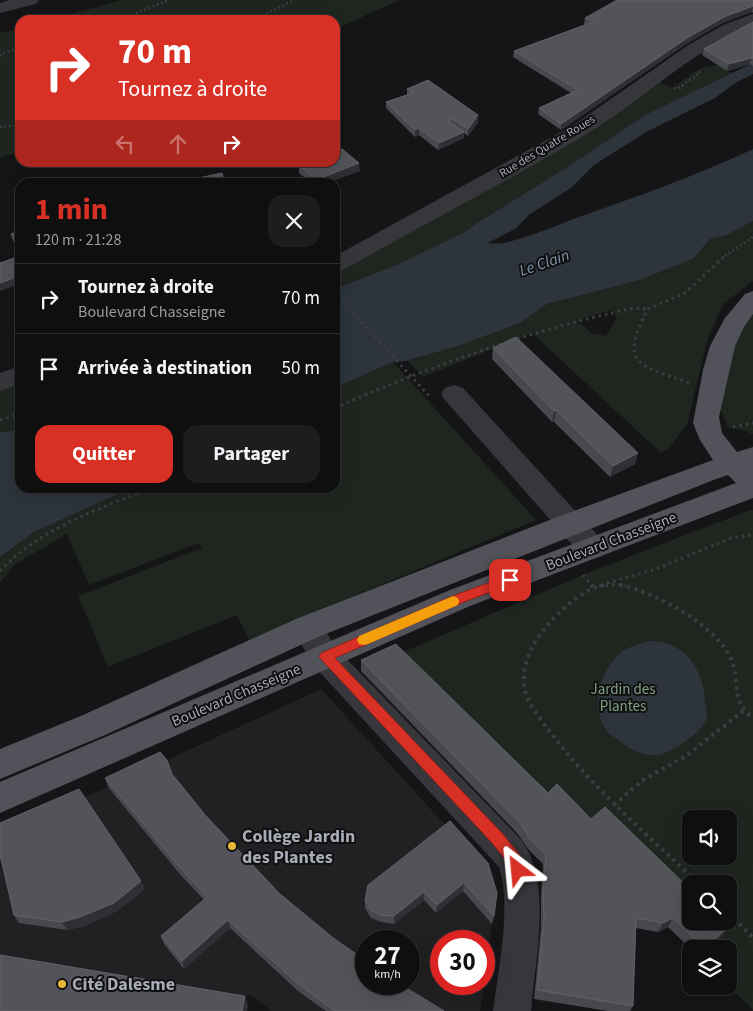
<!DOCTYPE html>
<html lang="fr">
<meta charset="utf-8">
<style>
:root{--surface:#100f10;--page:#1e1d1e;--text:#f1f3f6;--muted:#9c9c9f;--line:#302f30;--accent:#d93025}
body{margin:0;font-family:"Source Sans 3",sans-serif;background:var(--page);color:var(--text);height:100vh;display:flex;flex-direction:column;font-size:19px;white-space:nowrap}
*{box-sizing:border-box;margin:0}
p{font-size:16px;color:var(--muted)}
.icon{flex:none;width:28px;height:28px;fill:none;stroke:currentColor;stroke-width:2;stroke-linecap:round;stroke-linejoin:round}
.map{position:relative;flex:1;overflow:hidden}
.panel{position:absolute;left:15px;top:178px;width:325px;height:315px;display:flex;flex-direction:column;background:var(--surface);border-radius:15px;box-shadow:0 5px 20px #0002,0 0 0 1px var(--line)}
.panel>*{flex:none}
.guide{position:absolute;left:15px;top:15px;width:325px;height:152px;border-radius:15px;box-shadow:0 5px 20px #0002,0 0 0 1px var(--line);background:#d93025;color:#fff;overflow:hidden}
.tools{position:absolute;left:682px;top:810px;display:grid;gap:10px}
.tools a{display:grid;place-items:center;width:55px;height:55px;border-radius:10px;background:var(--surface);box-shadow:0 5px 20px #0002,0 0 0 1px var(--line);font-size:25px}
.speed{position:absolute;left:355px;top:930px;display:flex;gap:10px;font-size:25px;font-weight:700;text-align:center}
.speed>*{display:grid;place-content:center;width:65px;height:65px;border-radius:50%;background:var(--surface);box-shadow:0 5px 20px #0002,0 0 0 1px var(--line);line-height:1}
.speed small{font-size:12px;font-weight:400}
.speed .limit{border:8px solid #d22;background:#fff;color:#111}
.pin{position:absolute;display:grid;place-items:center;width:42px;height:42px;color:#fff;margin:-21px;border-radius:10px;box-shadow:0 2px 8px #0006}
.me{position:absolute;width:55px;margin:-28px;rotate:331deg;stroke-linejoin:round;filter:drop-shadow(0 0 4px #0008)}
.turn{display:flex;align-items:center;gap:18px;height:105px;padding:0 20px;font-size:22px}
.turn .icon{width:65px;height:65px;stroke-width:2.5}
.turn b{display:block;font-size:35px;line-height:42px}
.lanes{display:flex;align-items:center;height:48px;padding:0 20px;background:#0003;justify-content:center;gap:25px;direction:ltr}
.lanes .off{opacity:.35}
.round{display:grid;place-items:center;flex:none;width:52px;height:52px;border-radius:15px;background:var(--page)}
.headline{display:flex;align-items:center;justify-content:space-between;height:85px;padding:0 20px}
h1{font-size:30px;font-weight:700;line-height:38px;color:var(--accent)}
.cta{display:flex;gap:10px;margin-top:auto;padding:10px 20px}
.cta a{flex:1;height:58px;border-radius:15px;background:var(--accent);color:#fff;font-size:20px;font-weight:700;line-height:58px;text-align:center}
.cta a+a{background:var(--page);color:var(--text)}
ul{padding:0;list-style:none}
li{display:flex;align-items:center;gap:15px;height:70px;padding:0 20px;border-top:1px solid var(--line)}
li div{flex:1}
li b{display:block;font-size:19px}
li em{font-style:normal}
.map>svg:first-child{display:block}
</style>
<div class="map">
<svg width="753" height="1011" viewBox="0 0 753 1011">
<rect width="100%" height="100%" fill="#151416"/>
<path fill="#212123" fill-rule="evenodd" d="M321,689L449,829L495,901L484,982V941H441V984H484L480,1011H272L252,996L0,955V834L104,789ZM366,941H409V984H366Z"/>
<path fill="#1f2620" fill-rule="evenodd" d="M122,0H400L335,29V20H49Z
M20,28V151L0,158V33Z
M718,65L732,74L645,115L569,166L477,223L466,231L399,264L338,288L335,286V271L658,81L672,88L699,69Z
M753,221V281L723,304L707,341L687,424L670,447L661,453L532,333L423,377L406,359L461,345L520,323L547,304L640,280L693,259L710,239L727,235ZM614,309L616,319L606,336L591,333L582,324H579L581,319Z
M753,312V434H752L743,430L728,428L719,406L735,339Z
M393,362L536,520L249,640L237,615L108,667L78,596L202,548L199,543L89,585L67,534L14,565L0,583V557L3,555L34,532L132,488H335V388Z
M20,381V430L0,432V388Z
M750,510H753V1010L729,986V949H691L396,655L587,573ZM691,819H729V856H691ZM691,884H729V921H691Z"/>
<path fill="#2d343b" d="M753,63V74L737,82L715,98L646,132L594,165L571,188L530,214L515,229L488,243C507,248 559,224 579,217C638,196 696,176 753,149V221L727,235L710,239L693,259L640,280L547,304L520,323L461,345L405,361L393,362L335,388V289L399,264L466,231L477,223L569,166L645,115Z
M20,430V488H132L34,532L0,557V432Z
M650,641C685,641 703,669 705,701C706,706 707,712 707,717C704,731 671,754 657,755C644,756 632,751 622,743C617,739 608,734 605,728C589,704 603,661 628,648C635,645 643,643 650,641Z"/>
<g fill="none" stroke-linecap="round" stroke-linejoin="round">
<path stroke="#3c3d42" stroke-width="2.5" stroke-dasharray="2 2.5" stroke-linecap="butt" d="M119,20L169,0
M254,20L295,0
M0,56L3,53L20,48
M674,88L677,89L700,73L697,70
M0,127L20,125
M725,256L753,237"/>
<path stroke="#3c3d42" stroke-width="3" stroke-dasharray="2.5 4" stroke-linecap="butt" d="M335,293L431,398
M689,383C639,364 618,366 648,309L685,293L726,255
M335,408C431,366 531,330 634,308L648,309
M0,420L20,414
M733,427L753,423
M0,571C41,528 98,509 152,488
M583,575L592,586
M607,583L656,569L731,538L753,535
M599,586L616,584L626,586"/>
<path stroke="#3c3d42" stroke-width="4" stroke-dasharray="3 4.5" stroke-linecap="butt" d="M591,585L593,587
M604,585C582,590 560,610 546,627C532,643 520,667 525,690C528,705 541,719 550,732C594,790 647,834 699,884
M620,585C655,592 716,625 731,659C741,681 730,702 753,718
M614,805L643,780L686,756L743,711
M729,913L753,938"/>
<path fill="#36363b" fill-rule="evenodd" d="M10,0H39L36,4L0,13V3Z
M753,14V25C691,51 642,101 585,135C506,182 423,225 343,270L335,272V256L572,126L687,46L723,25Z
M20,366V384L0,391V373Z
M454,385L463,388L602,540L606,548L602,556L592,559L582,556L445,400L441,394L445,388Z
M307,616L318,619L336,648L509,827C515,833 522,840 526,847C551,893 535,961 531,1011H493C498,971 512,905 499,867L314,666L292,628L296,619Z"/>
<path fill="#52535a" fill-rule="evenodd" d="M753,291V314L744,327L735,346L719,417L722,433L737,452L753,447V498L470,606L0,813V782L450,590L736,483L728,475L716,479L318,637L105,735L0,779V749L83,715L296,619L560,516L713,460L700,440L693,423L703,370L710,346L725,318L745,294Z"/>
</g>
<path fill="#48494e" d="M753,0V13L752,12L722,23L686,44L561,130L538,114L539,108L571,93L513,57L514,51L586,25L584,24L585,18Z
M753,22V66L750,64L727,71L702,55L704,49Z
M407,89L478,122L468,136L464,133V138L438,150L419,135L415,137L386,108V102L407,95Z
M299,165L360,171L329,182H310L299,173Z
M20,224V251L13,241L11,234L15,232L14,227Z
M493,348L638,453L635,464L610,477L554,422H552L492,359Z
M361,660L548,793L591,819L723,935L709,949H691L668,927L658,932L636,928L633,1006L630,1011H608L534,999L541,928V896L543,864L529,850L517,833L361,671Z
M172,774L206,816L280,894L366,984L444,1011H326L298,991L230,928L184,969L164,944L161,936L204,900L179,873L108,787L105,778Z
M450,821L494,916L492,924L463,891L436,913L424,900L394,924L381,922L371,918L365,908V900Z
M0,823L145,889L117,911L84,926L67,930L19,923L14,915L1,860H0Z"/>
<path fill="#2f3033" d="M753,6L752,12L722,23L686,44L561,130V124L687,38L724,17Z
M751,58L750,64L727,71L729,64Z
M478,115V122L468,136V129Z
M419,128V135L415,137V130Z
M464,132V138L438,150L439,143Z
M359,163L360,171L329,182H316V180Z
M340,218V225L335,227V220Z
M20,276V284L0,291V283Z
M556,410L554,422H552L554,411Z
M638,453L635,464L610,477L613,466Z
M141,881L145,889L117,911L84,926L67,930L62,922Z
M464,883L463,891L436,913L437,905Z
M424,892V900L394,924V916Z
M673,918L668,927L658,932L663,923Z
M228,920L230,928L184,969L182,961Z
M729,926L723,935L709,949H705Z
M245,996L248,1006L247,1011H242Z"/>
<path fill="#525459" stroke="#606268" d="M617,0H753V6L724,17L687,38L561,124L539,108L578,90L514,51L593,22L585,18Z
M753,22V58H751L729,64L704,49Z
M428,80L478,115L468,129L453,119L448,121L464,132L439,143L419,128L415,130L386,102L413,93L407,89Z
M342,149L359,163L316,180L299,165L305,162H335V151Z
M222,173L224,182H180Z
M335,213L340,218L335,220Z
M20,224V247L11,234L17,232L14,227Z
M20,256V276L0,283V263Z
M516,337L638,453L613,466L556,410L554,411L493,348Z
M396,644L548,793L557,784L591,819L605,807L691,890V921H724L729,926L705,949L673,918L663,923L636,918L633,1006L537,990L544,919L543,887L546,854L531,840L520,823L361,660Z
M160,752L167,760L172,774L206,816L280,894L332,937L366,961V984H400L444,1011H335L297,983L228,920L182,961L161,936L207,897L177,864L105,778Z
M79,789L141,881L114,903L80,917L62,922L14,915L0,854V823Z
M450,821L488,863L497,893L494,916L464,883L437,905L424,892L394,916L381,915L371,910L365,900L368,885Z
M0,955L245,996L242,1011H0Z"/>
<path fill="#d93025" stroke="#8d1f18" d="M510,575L514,576L515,580L514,583L464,602L335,658L502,833L519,854L525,870L523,875L518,877L512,875L508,863L492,843L319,657L321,653L455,595Z"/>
<path fill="#f59e0b" d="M453,596L458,598L459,601L458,605L368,644L364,645L359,644L357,640L359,636Z"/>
<g fill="#e7b93b" stroke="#101011" stroke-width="2">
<circle cx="232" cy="846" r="5"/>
<circle cx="62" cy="984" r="5"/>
</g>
<g text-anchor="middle" stroke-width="4" stroke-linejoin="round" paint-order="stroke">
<g font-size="12" fill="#a7abb6" stroke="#101011">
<text transform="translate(547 146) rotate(-31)" y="4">Rue des Quatre Roues</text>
</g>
<g font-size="15" fill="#a7abb6" stroke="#101011">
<text transform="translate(611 541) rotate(-21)" y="5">Boulevard Chasseigne</text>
<text transform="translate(236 695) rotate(-23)" y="5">Boulevard Chasseigne</text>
</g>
<g font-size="15" fill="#7fa083" stroke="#101011">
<text x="623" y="694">Jardin des<tspan x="623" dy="17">Plantes</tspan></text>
</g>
<g font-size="16" font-style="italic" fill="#8096af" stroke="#101011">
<text transform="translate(544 262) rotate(-19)" y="6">Le Clain</text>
</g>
<g font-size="18" font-weight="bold" fill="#a7abb6" stroke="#101011" text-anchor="start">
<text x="242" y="842">Collège Jardin<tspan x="242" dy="21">des Plantes</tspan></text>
<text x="72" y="990">Cité Dalesme</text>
</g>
</g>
</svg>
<div class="tools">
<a><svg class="icon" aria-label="sound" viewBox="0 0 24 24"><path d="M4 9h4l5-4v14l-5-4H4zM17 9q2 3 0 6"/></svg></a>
<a><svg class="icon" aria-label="search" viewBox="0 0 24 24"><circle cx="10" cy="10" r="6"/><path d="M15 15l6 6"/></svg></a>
<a><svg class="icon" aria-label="layers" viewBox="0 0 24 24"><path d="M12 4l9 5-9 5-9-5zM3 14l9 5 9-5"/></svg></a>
</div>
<div class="speed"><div>27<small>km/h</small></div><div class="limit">30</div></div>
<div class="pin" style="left:510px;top:580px;background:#d93025"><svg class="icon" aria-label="arrive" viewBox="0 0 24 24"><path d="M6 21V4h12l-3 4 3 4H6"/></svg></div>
<svg class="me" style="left:518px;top:870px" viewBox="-20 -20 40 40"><path d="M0-17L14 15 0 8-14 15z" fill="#d93025" stroke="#fff" stroke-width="4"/></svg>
<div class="guide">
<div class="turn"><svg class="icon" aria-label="right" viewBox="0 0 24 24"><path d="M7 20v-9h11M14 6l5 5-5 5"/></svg><div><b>70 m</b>Tournez à droite</div></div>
<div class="lanes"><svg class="icon off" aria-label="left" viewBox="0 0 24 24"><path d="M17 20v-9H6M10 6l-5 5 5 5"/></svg><svg class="icon off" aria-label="ahead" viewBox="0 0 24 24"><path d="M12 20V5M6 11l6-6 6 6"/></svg><svg class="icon" aria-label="right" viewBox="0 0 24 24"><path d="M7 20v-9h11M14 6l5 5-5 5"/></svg></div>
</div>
<section class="panel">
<div class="headline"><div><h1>1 min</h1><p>120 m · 21:28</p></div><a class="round"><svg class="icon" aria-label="close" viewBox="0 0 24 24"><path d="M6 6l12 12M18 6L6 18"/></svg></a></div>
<ul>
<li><svg class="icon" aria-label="right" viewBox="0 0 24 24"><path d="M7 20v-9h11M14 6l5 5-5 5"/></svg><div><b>Tournez à droite</b><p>Boulevard Chasseigne</p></div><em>70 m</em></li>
<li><svg class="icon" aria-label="arrive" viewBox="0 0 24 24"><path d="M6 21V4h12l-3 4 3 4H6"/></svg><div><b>Arrivée à destination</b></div><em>50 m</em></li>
</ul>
<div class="cta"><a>Quitter</a><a>Partager</a></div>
</section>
</div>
